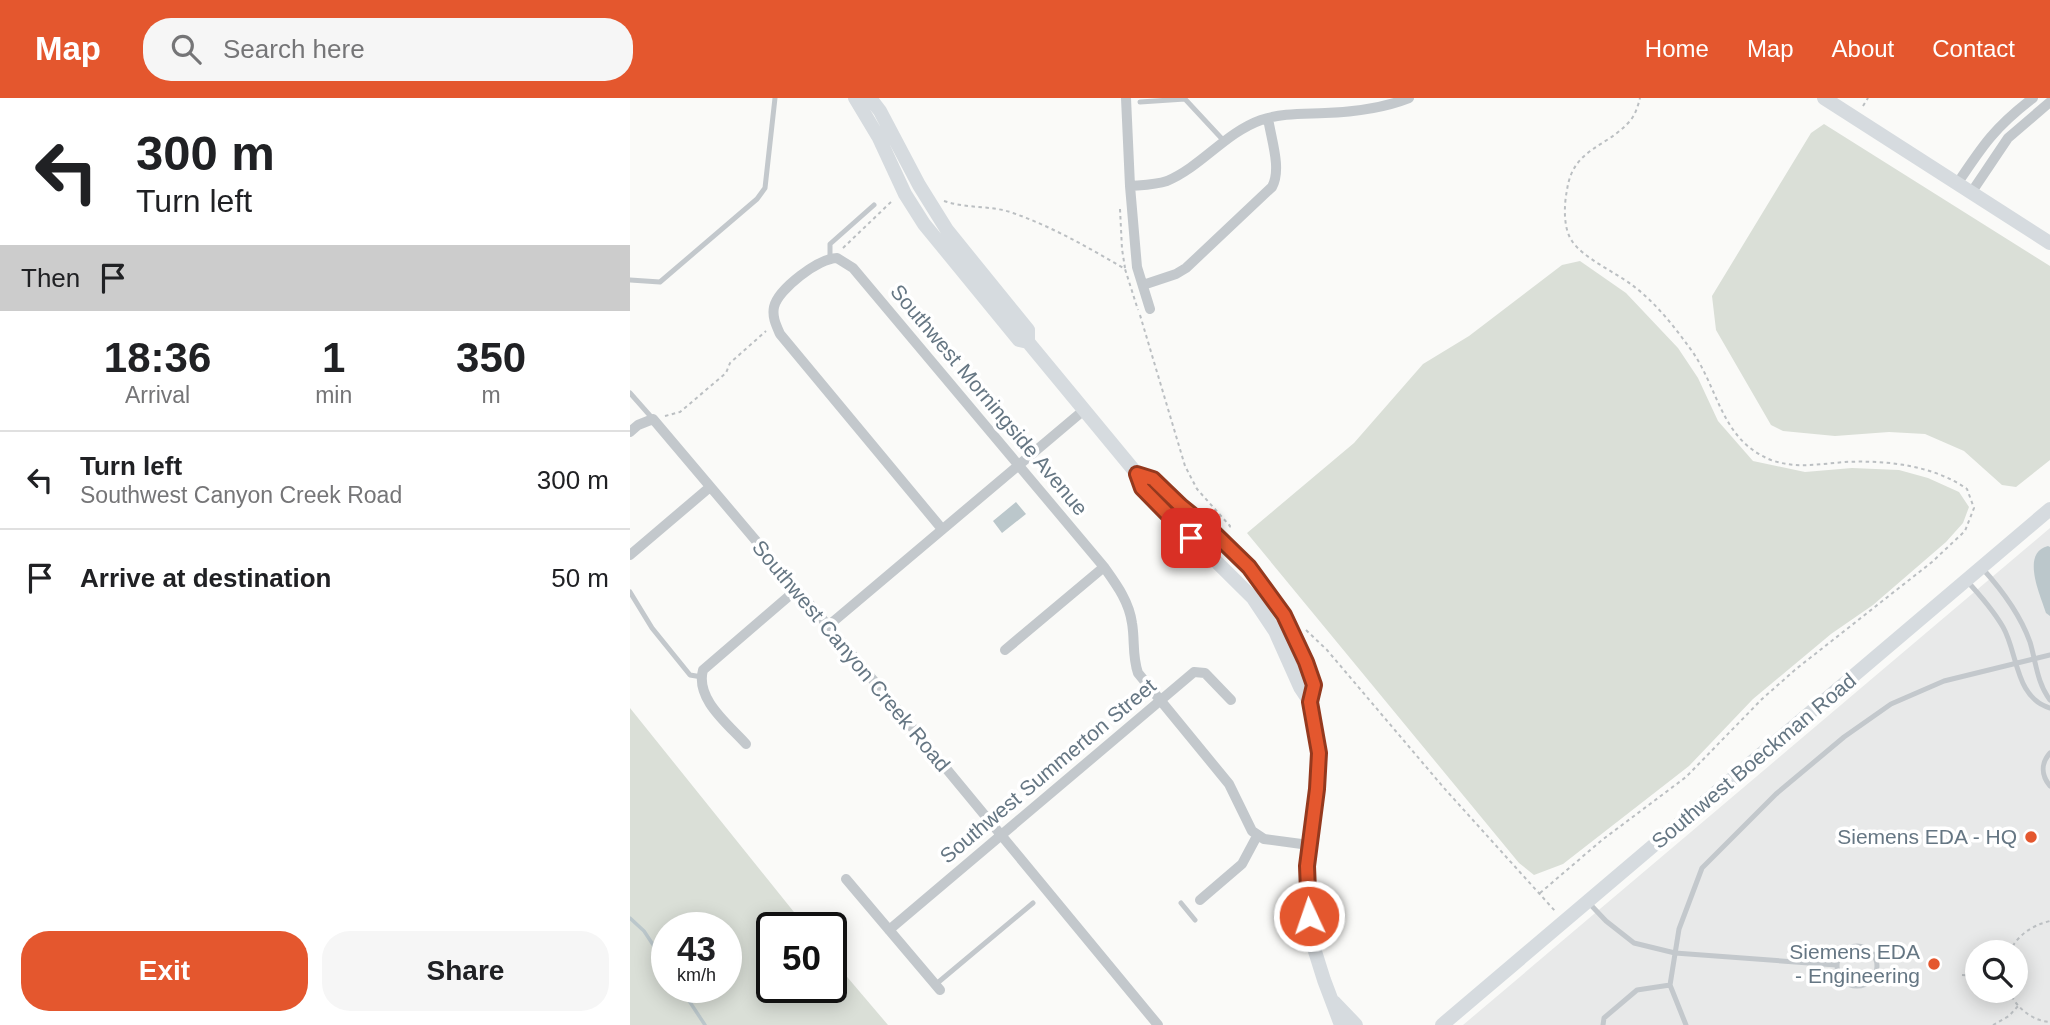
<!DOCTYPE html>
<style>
:root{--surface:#fff;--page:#f6f6f6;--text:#202124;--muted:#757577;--line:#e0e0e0;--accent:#e4572e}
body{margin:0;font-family:Arial,sans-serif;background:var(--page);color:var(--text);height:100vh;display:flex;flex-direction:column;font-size:26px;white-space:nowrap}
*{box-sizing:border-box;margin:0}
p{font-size:23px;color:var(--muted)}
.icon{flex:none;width:38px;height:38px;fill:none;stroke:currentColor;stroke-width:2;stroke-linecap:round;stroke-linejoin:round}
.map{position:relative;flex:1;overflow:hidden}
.drawer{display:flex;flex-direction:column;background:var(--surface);width:630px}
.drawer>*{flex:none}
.top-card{background:#fff;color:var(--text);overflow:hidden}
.fabs{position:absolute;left:1335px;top:842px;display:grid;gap:14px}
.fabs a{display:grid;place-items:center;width:63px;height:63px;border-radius:50%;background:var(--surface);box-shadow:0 4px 18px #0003;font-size:35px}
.speed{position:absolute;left:21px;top:814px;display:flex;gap:14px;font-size:35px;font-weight:700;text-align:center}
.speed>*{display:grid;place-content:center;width:91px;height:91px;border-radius:50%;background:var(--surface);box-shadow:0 4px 18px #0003;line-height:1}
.speed small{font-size:18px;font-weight:400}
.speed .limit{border:4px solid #111;border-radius:10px;background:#fff;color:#111}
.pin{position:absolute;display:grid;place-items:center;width:60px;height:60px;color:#fff;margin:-30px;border-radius:14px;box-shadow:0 4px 10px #0006}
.me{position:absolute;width:77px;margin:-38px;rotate:357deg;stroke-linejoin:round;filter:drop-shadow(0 0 5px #0008)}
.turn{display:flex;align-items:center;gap:24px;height:147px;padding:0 21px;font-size:32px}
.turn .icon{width:91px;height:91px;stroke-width:2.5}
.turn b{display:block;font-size:49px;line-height:60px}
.then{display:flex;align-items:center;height:66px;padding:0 21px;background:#0003;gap:14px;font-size:26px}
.eta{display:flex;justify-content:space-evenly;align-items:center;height:119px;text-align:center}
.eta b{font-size:42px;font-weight:600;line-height:49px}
.action{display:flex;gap:14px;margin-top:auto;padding:14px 21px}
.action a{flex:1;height:80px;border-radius:28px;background:var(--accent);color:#fff;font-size:28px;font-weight:600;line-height:80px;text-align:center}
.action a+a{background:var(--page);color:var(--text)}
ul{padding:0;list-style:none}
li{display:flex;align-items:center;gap:21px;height:98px;padding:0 21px;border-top:2px solid var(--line)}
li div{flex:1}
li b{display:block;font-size:26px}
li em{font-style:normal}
header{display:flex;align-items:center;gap:42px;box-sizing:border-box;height:98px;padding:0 35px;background:var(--accent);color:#fff}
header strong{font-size:33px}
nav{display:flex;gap:38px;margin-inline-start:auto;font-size:24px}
.search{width:490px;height:63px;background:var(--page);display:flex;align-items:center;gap:18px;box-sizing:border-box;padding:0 24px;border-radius:28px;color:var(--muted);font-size:26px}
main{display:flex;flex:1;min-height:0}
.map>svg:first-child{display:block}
</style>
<header>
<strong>Map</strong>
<div class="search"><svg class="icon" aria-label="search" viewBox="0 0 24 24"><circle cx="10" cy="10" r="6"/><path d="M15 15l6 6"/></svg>Search here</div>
<nav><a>Home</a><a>Map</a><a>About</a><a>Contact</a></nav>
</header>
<main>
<section class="drawer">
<div class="top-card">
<div class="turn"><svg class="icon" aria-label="left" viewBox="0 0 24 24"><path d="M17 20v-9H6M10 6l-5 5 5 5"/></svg><div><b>300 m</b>Turn left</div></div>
<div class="then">Then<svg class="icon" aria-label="arrive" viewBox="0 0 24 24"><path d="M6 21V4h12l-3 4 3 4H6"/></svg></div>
</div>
<div class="eta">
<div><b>18:36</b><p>Arrival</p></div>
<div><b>1</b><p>min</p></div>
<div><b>350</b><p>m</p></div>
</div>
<ul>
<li><svg class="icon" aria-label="left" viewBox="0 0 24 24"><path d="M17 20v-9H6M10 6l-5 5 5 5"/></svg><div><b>Turn left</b><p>Southwest Canyon Creek Road</p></div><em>300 m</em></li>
<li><svg class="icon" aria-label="arrive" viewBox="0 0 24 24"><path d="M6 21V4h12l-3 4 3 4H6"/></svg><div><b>Arrive at destination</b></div><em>50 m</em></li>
</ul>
<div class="action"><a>Exit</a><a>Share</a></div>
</section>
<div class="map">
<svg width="1420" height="927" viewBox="0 0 1420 927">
<rect width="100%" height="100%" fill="#fafaf8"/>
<path fill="#e8e9e9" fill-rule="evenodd" d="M1420,430V927H833ZM1348,854H1386V892H1348Z"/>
<path fill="#dadfd7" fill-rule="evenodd" d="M1194,26L1420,168V362L1386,389L1372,387L1334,353L1295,336L1259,334L1205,338L1153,333L1141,327L1086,232L1082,198L1181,35Z
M950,163L996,195L1048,250L1068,280L1088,323L1123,363L1175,374L1222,370L1269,372L1298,380L1329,394L1339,409L1333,425L1316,444L1243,507L1201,536L1123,601L1059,668L933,766L904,777L889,765L617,435L724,345L793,266L839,238L932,167Z
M0,610L176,829L142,830V889H201V860L258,927H0ZM37,830H96V889H37Z"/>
<path fill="#bbc7cb" d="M386,404L396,416L372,435L363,423Z
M1418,448L1420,449V518L1416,515C1411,498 1390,455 1418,448Z"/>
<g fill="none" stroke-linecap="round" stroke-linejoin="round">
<path stroke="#bbc7cb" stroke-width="3.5" d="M0,820L14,833L37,868
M50,889L75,927"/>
<path stroke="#bbbfc2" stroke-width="2" stroke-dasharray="3.5 3.5" stroke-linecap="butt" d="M1233,8L1238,0
M314,103C337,111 361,107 383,115C423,129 459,150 495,171L508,212
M490,111L492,151L495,170
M213,150L262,103
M510,217L555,368L567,391L600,428L599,431
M35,318L50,314L96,275L100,265L136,233
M676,532L697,552L814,690L925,813
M910,795L972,742L1056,679L1132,601L1166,571L1302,464L1335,433L1344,410L1337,391C1303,367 1255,362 1215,364C1189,366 1166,371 1141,362C1089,341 1089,288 1059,249C1043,227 1024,203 1002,187C985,174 953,160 942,143C933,130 934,107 937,92C943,50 976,50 999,24C1005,18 1008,8 1010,0
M1379,854C1389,836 1401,828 1420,823
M1332,877L1348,878
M1379,892C1385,909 1402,923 1420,924
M1363,927L1379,918L1388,908"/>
<path stroke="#c3c8cc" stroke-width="5" d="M510,4L555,1L594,43
M200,160V146L244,107
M0,182L30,184L127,101L135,90L145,0
M0,295L23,321
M1352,470C1372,492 1390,516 1400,544C1406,564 1407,585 1420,602
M1336,482C1350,497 1363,512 1373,529C1388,555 1385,600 1420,610
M0,494L22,530L60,577L72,579
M1420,655C1411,665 1411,677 1420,688
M958,804L976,823L1004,845L1045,855L1206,867
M551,805L565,822
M1207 868a20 20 0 1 1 40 0a20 20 0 1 1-40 0Z
M305,887L403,805
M973,927L974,920L1007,892L1040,887
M1056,927L1040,887L1049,831L1072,770L1146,696L1214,639L1261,606L1314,583L1420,557"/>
<path stroke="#c3c8cc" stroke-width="10" d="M496,0L500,88L507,169L520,211
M1327,86C1353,47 1365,29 1403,0
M500,88C512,87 525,87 537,83C572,68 595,35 631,22C652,15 673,16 695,15C724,14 751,11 779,0
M1341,95L1378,40L1420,4
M513,187L546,176L556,170L642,89C652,71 641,41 638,20
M0,334L8,327L23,321L210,542L528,927
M312,431L150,236C146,227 142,219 144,209C148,191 189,160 207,160L223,170L474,469C486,486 499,503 502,525C505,542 502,558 508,575L599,686L622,733L634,741L679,747
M0,457L80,389
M198,528L454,312
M375,552L474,469
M116,646C98,626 65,601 73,572L166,492
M216,781L310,892
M570,802L612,766L627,738
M259,832L564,574L575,575L601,602"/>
<path stroke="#d6dbdf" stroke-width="14" d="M225,0L249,40L275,96L294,126L389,242L398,244L507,376L512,390L623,500L645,533L670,589L680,604L689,655L687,691L677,768L679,818L683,847L694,882L711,927
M240,0L250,13L289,87L317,132L398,232V244
M1194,0L1420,145
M507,376C531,384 539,398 558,414C608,456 643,485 669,548C678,570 685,581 680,604
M704,904L726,927
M812,927L1420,411"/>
</g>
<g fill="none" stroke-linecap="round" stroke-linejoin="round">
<defs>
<path id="route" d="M561,440L512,390L507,376L523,381L551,408L582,433L619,469L654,517L676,564L684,587L680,604L689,655L687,691L677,768L679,818"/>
</defs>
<use href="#route" stroke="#94391e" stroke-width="18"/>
<use href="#route" stroke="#e4572e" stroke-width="12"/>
</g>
<g fill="#e4572e" stroke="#fff" stroke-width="2.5">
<circle cx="1401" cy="739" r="7"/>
<circle cx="1304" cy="866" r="7"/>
</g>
<g text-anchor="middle" stroke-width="7" stroke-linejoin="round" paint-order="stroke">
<g font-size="21" fill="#657683" stroke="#fff">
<text transform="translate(359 302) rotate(50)" y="7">Southwest Morningside Avenue</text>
<text transform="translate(221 558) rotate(50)" y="7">Southwest Canyon Creek Road</text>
<text transform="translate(1124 663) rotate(-40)" y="7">Southwest Boeckman Road</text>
<text transform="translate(418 673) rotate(-40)" y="7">Southwest Summerton Street</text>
</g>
<g font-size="21" fill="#657683" stroke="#fff" text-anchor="end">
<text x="1387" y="746">Siemens EDA - HQ</text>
<text x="1290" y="861">Siemens EDA<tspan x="1290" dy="24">- Engineering</tspan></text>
</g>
</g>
</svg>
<div class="fabs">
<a><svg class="icon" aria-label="search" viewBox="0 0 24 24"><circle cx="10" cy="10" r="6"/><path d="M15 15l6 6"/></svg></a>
</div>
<div class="speed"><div>43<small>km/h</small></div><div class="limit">50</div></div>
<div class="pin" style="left:561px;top:440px;background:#d93025"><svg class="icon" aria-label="arrive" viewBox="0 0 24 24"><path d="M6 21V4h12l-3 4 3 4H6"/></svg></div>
<svg class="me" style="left:679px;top:818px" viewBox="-20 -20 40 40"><circle r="17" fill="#e4572e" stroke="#fff" stroke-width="3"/><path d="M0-11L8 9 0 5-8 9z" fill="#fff"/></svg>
</div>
</main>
